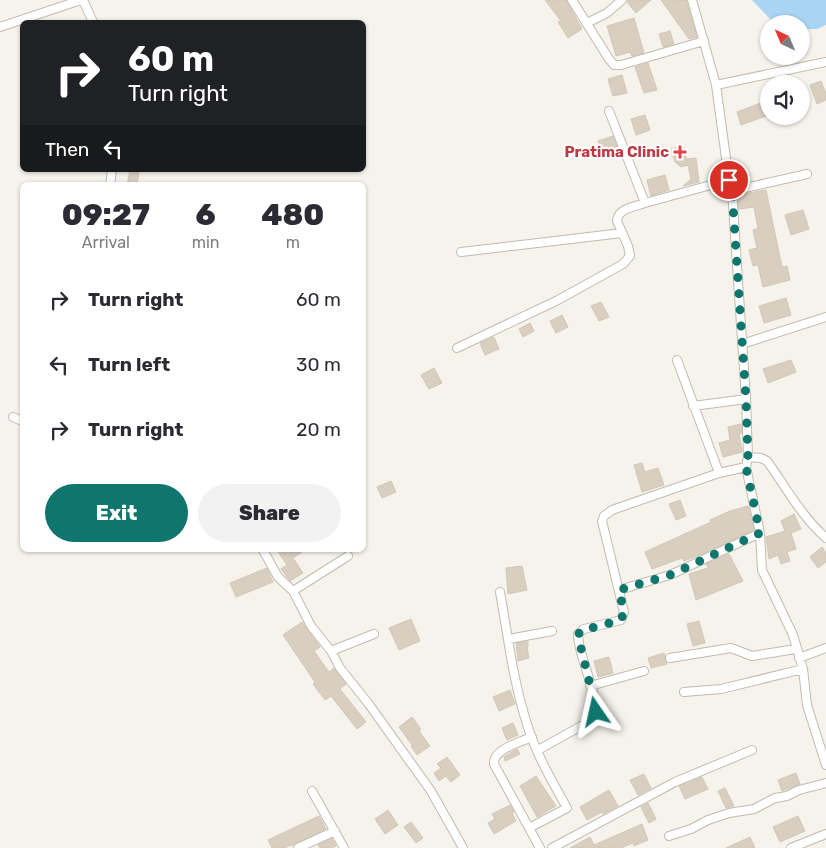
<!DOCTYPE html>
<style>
:root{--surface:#fff;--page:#f2f2f3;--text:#2b2b33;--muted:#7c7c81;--accent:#0f766e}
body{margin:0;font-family:Rubik,sans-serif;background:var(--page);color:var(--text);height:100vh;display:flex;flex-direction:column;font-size:19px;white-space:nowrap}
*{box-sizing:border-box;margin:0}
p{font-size:16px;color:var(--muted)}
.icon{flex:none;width:28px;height:28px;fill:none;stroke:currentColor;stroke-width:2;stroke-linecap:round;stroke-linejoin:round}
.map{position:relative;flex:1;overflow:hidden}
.panel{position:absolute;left:20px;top:182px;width:346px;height:370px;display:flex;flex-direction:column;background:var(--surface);border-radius:8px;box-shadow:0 1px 4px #0004}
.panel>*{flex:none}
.top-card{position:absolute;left:20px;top:20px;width:346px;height:152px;border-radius:8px;box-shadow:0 1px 4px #0004;background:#202124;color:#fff;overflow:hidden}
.needle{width:32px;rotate:316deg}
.tools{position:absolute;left:760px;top:15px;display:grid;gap:10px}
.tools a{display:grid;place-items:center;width:50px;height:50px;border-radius:50%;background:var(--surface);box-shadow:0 1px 4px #0004;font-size:25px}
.pin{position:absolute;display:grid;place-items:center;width:42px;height:42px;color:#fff;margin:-21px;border:2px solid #fff;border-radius:50%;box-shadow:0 1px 5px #0007}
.me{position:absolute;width:55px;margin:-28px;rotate:349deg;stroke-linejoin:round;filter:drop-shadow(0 0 4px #0008)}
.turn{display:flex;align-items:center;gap:18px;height:105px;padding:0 25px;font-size:22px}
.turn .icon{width:65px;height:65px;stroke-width:2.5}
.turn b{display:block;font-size:35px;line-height:42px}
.then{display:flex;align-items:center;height:48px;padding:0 25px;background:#0003;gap:10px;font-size:19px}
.eta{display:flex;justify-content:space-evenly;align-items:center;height:85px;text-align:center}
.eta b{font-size:30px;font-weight:800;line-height:35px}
.primary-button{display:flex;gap:10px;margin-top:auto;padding:10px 25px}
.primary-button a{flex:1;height:58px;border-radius:30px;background:var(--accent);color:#fff;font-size:20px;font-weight:800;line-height:58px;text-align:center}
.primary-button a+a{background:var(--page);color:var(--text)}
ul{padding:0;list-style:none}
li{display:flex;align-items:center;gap:15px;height:65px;padding:0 25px}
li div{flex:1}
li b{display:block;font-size:19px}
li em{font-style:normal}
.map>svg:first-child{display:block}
</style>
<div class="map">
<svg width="826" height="848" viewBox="0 0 826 848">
<rect width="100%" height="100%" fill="#f6f3ec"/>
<path fill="#a9d4f2" d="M752,0H826V25L817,29H801V24H775Z"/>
<path fill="#d8cfc1" stroke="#d3c7b4" d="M545,0H566L582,29L568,38L558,22L561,21Z
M628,0H651L636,13L627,2Z
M661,0H686L697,37L689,39Z
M634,18L644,53L632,56L630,52L616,56L607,26Z
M670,31L674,44L663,47L659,34Z
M648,63L657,90L644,93L635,67Z
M622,75L627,93L613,96L608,79Z
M821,81L826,94V100L817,104L810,85Z
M761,103L766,116L741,125L737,112Z
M645,115L650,130L636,135L631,119Z
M613,136L618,149L603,154L598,141Z
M683,146L687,161V159L696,158L699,182L683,186L691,179L688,165L681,167L675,162L671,149Z
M130,170L139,172L137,185H127Z
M665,175L669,190L651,196L647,180Z
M766,190L782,267L787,266L790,280L763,287L758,265L753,266L749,250L757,248L753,230L758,229L754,207L739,209L738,195Z
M803,210L809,229L791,235L785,215Z
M786,298L791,315L764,323L759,306Z
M601,302L609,317L599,321L591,306Z
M562,315L568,327L556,333L550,321Z
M530,323L534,331L523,337L519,329Z
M494,337L499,349L485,355L480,343Z
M791,360L796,372L768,383L763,369Z
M434,368L442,383L429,389L421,375Z
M741,424L742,433L739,434L742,452L723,457L719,443L730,440L728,427Z
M642,463L645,472L658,468L664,485L642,492L634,465Z
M391,481L396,492L382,498L377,487Z
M680,500L686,516L676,520L669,504Z
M748,506L754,530L702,554L684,561L682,558L652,569L645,552L711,522L710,520L730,511Z
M794,514L801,529L791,533L796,549L787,552L790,561L781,564L778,555L769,559L766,537L785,531L781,521Z
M822,547L826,553V562L818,568L810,557Z
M277,550H305L293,558L303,573L290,581L281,569L287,565Z
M729,554L743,581L696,600L689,574L708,568L706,564Z
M522,566L527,590L508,594L506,568Z
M267,568L273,582L236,597L230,583Z
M411,619L420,641L399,650L389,628Z
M699,621L705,643L693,646L687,624Z
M302,622L320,647L314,651L329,672L334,668L346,684L340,689L366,722L357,729L331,696L325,700L313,684L315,682L283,635Z
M528,641V647H527L529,658L518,661L516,643Z
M664,653L667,664L651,668L648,658Z
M609,657L613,673L598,677L594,661Z
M510,690L515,704L499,711L493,697Z
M412,717L421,729L419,731L430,746L417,755L411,746L412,745L399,727Z
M513,723L518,735L507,740L502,728Z
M517,749L520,754L505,761L504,757Z
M447,757L460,775L451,782L446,776L439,781L434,773L441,768L437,764Z
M796,773L800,784L782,791L778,780Z
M644,774L651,788L638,795L630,780Z
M536,776L556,806L537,817L520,786Z
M702,777L708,789L685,799L679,786Z
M725,788L734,806L726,808L718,791Z
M609,790L618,806L603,814L602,812L587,820L580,807Z
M648,803L656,819L649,823L641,807Z
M510,805L514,812L512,813L516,821L494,834L488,823L495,819L492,814Z
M388,810L398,825L385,834L375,819Z
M319,816L326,829L291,846V845L285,848H272L268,840Z
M798,816L805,831L780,842L773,827Z
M411,822L423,838L416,843L404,827Z
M642,824L648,840L634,846L633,843L621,848H570L590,837L594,845Z
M750,837L755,848H726Z
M332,838L336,846L332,848H320L318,845Z"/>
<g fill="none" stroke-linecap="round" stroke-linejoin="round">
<defs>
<path id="street" d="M83,0L93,22
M572,0L609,59L614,65H621L704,41
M692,0L716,85L729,180L732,191L746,399L748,457L746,467L760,533L762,570L793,635L803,669L807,705L826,765
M587,23L607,13L622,0
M0,27L81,0
M716,85L826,62
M609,111L645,203L729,180
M110,185L112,170
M732,191L807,174
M461,252L622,233
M742,344L826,317
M457,348L558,300L623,264L630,256L628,246L617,221C618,208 634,207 645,203
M677,360L719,473
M693,406L746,399
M13,417L22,421
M748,457L761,458L767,461C786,487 801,516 826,538
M263,550L278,577L293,591L311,626L331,651L340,668L368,703L431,791L463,848
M619,590L670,575L760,533
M293,591L348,556
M500,592C508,636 513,681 527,724C536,754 552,781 567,808L529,828
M509,639L552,631
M331,651L374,634
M670,658L731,648L752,656L796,649
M799,658L826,648
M590,686L644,671
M684,692L721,689L803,669
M532,737C520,742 492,750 494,764L540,848
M538,750L592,720C602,695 578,660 578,634L584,629L621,620L624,612L602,521L604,516L612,510L719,473L746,467
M312,791L344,848
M669,836L691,829L708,820L729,813L754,809L775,798L787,796L799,790L826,783
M298,848L335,831
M552,848L675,782L752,750
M791,848L826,834"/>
</defs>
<use href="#street" stroke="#c2bbae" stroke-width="10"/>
<use href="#street" stroke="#fff" stroke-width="8"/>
</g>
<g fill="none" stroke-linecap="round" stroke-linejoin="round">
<path stroke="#0f766e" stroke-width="9" stroke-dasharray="0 16.2" d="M596,712L594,701L578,636L580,631L621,620L624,612L619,590L670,575L760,533L746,467L748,457L746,399L732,191L729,180"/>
</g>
<path fill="#e0444e" stroke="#fff" stroke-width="2" d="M677.5 144.5h5v5h5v5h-5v5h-5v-5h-5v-5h5z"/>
<g text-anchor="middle" stroke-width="4.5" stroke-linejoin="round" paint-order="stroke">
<g font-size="15" font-weight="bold" fill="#be3a42" stroke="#fff" text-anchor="end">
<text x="669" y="157">Pratima Clinic</text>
</g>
</g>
</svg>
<div class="tools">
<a><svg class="needle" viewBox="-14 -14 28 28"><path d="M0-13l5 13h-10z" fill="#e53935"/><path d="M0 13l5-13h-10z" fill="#7c7c81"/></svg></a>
<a><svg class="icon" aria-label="sound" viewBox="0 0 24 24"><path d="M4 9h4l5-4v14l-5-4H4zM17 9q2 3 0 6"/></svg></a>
</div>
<div class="pin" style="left:729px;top:180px;background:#d93025"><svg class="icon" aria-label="arrive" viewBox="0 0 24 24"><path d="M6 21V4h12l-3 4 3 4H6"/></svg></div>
<svg class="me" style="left:596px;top:712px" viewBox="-20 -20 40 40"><path d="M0-17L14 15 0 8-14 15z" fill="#0f766e" stroke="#fff" stroke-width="4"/></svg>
<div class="top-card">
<div class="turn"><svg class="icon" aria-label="right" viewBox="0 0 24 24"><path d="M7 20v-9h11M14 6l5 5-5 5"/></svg><div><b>60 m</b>Turn right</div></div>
<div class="then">Then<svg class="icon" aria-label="left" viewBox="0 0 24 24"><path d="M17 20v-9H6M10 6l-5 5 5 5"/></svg></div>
</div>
<section class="panel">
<div class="eta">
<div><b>09:27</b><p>Arrival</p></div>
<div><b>6</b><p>min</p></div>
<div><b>480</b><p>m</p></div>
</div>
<ul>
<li><svg class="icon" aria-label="right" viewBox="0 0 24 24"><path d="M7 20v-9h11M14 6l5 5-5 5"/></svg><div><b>Turn right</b></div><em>60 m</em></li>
<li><svg class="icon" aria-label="left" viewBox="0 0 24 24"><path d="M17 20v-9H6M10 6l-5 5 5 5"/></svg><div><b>Turn left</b></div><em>30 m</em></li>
<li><svg class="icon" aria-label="right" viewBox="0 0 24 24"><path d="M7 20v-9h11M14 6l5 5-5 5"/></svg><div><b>Turn right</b></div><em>20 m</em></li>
</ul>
<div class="primary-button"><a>Exit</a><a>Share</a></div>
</section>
</div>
